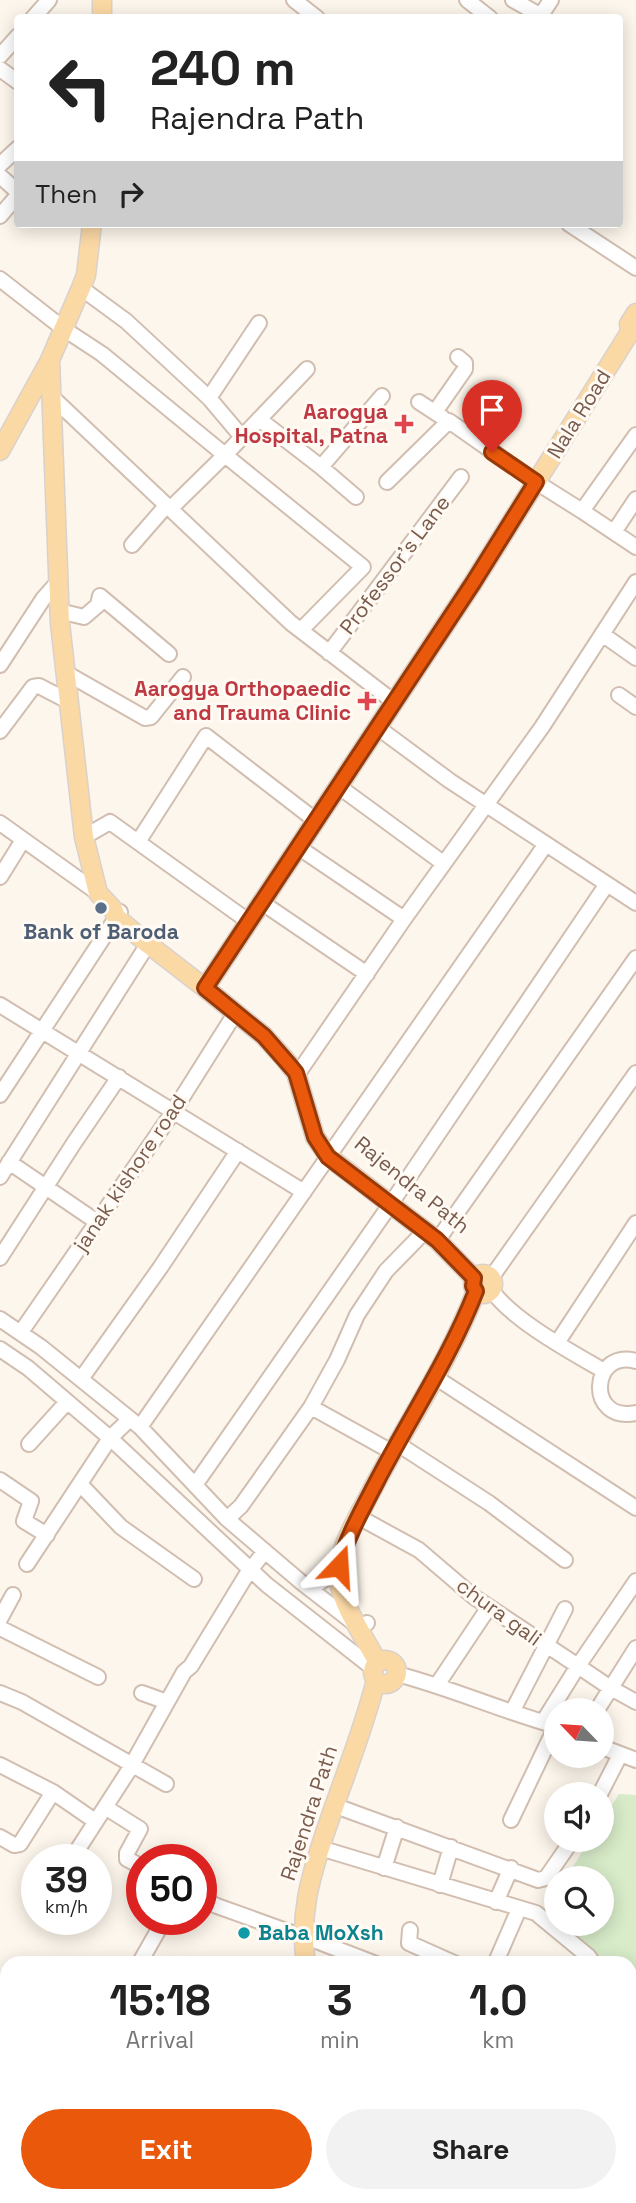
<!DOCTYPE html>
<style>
:root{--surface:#fff;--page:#f2f2f2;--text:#222;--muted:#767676;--accent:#ea580c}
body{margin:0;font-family:"Space Grotesk",sans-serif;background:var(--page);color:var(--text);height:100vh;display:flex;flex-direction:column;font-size:26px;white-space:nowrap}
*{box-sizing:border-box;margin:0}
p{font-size:23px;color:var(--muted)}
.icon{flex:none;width:38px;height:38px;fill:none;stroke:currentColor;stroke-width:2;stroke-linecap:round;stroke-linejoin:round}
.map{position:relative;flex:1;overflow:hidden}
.side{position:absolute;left:0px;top:1956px;width:637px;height:247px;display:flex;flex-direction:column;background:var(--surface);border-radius:21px 21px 0 0;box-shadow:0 4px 18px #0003}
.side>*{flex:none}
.banner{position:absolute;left:14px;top:14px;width:609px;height:214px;border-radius:7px;box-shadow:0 4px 18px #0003;background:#fff;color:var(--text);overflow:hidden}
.needle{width:46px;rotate:295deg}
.buttons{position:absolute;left:544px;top:1698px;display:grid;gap:14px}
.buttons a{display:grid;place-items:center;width:70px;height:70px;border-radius:50%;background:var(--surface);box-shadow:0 4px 18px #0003;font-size:35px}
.speed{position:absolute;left:21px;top:1844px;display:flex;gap:14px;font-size:35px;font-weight:700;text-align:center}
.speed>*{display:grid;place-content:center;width:91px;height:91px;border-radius:50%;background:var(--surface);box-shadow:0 4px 18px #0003;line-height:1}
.speed small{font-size:18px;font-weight:400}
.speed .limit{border:10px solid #d22;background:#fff;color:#111}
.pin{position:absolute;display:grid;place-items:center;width:60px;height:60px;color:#fff;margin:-72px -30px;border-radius:50% 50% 50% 0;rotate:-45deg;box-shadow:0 0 7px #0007}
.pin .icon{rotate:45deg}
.me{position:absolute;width:77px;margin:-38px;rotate:20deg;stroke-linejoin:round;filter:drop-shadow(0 0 5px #0008)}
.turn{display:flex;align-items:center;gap:24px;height:147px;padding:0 21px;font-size:32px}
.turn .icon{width:91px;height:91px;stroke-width:2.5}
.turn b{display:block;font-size:49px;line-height:60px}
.then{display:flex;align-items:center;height:66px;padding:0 21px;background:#0003;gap:14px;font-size:26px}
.eta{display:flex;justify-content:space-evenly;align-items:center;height:119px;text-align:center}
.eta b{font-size:42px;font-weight:800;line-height:49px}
.cta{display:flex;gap:14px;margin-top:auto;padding:14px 21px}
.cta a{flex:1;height:80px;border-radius:42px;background:var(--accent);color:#fff;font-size:28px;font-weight:800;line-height:80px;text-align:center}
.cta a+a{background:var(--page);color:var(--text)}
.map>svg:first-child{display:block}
</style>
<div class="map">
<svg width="636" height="2203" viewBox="0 0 636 2203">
<rect width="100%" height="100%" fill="#fdf6ec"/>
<path fill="#d8ecc9" d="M619,1794L636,1795V1999L630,1995V1964L604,1963L577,1939L553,1921L549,1911L556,1892V1923H602V1878H566L590,1839H602V1821Z"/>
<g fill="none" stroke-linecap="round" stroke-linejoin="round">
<defs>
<path id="minor" d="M294,0L317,18
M467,0L490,18
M513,0L545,18
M33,18L49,0
M539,18L551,0
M0,56L18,36
M0,69L18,82
M0,165L18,148
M0,176L18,192
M0,216L18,195
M569,224L636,268
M0,279L64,329L102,354L225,455L170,509
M81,288L126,321L209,398L242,437
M52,397L291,623L394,702
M209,398L259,323
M419,402L442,417
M435,412L465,369V363L458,357
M259,419L321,467L382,396
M321,467L356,497
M387,482L449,421L536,482L582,511L636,435
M582,511L636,547
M614,532L636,499
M132,545L166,506
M100,596L169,654
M59,611L84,617L98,605L100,596
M301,630L363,567L225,455L307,369
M602,634L636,658
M329,653L461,477
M0,665L43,599L58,582
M66,673L145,718L151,717L183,677
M619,695L636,707
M377,727L450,781L636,903
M0,731L33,687L39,686L68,701
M338,786L443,863
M0,823L98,893
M84,837L110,822L248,921
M138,842L206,736L315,820
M298,847L404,919
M0,877L23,840
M261,902L367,974
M0,1005L304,1192
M301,1069L404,919L542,727L636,582
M0,1095L120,912
M9,1162L97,1222
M0,1177L148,944
M394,1199L607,884
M442,1234L636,958
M0,1258L74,1143L119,1077
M491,1278L636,1073
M491,1289C510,1319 573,1353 604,1371
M0,1319L41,1347L140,1427L227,1519L301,1582L359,1627L367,1623
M21,1332L173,1112L236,1012
M557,1343L636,1223
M0,1349L28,1368L110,1438L267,1585L374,1669
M636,1361C591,1348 585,1423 636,1413
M81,1379L160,1268L238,1151
M441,1381L636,1508
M311,1407L392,1452
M140,1427L546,844
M29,1444L67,1402
M404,1448L489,1503L565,1560
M0,1480L31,1501L24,1521L47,1535
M80,1484L121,1527L194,1579
M195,1485L390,1205
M227,1519L241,1506L311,1407L337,1360L357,1315L386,1271L426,1230
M366,1521L419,1550L474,1597L578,1666L543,1722
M27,1564L110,1438L130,1419
M636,1581L578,1666L609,1687L636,1702
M310,1589L328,1577L339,1566
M0,1619L13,1595
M0,1628L98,1677
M397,1674C451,1688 502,1711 556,1726L511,1820
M437,1685L489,1607
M0,1693L22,1702L166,1784
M142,1693L167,1702
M597,1710L636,1648
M512,1712L565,1609
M602,1747L636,1760
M0,1765L53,1792L95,1821
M600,1794L620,1755
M105,1807L140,1829L127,1853V1859L142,1867
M344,1809L538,1880L546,1878L573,1839
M0,1837L14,1845L20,1844L53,1792
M320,1848L536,1913L588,1956L594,1964
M71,1860L129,1770L184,1672L191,1666L247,1574L265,1551
M384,1868L397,1827
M440,1885L451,1847
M201,1899L217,1906L303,1937
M496,1902L511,1868
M410,1930L409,1943L456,1964
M314,1940L376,1964
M139,1964L164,1920
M495,1964L519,1909
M630,2000L636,2005
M630,2038L636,2040
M630,2138L636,2124
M605,2196L636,2199
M321,2203L327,2196"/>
<path id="major" d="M102,0V18
M630,332L629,324L636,313
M50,360L60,623L84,837L98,893L113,909L116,917L148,944L205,988L264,1036L284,1058L296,1073L315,1137L329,1157L437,1240L474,1278
M0,451L50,360L81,288L86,275L92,224
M205,988L473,583L630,332
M473 1284a10 10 0 1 1 20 0a10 10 0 1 1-20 0Z
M373 1672a12 12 0 1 1 24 0a12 12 0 1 1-24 0Z
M378,1663C367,1642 341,1603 339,1581C336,1548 360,1515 374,1486C408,1422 450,1359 476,1291
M306,1964C299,1915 310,1878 325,1833C342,1782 363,1732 376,1680
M0,2167L7,2174
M0,2195L9,2203
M31,2196L38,2203"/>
<path id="highway" d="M389,2196L392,2203
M149,2203L154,2196"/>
</defs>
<use href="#minor" stroke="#d1beb0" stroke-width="18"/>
<use href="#major" stroke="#dad1cd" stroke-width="21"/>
<use href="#highway" stroke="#dad1cd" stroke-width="23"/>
<use href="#minor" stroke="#fff" stroke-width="14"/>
<use href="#major" stroke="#fbd9a5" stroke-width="18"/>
<use href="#highway" stroke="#f7b7a3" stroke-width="19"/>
</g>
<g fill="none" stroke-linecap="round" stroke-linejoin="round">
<defs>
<path id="route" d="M339,1566C347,1537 362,1510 376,1483C409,1419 450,1358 476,1291L473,1286L474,1278L437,1240L328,1157L315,1137L296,1073L292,1068L264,1036L205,988L473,583L536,482L492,452"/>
</defs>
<use href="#route" stroke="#983908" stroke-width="18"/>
<use href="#route" stroke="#ea580c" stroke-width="12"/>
</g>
<g fill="#e0444e" stroke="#fffaf3" stroke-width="2.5">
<path d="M400.5 413.5h7v7h7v7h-7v7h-7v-7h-7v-7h7z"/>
<path d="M363.5 690.5h7v7h7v7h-7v7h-7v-7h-7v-7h7z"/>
</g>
<circle fill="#5c6f8a" stroke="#fffaf3" stroke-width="2.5" cx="101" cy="908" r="7"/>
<circle fill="#0f9aa8" stroke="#fffaf3" stroke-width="2.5" cx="244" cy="1933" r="7"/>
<g text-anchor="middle" stroke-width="6" stroke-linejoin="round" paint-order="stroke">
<g font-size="21" font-weight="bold" fill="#be3a42" stroke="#fffaf3" text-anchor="end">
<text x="388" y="419">Aarogya<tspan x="388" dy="24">Hospital, Patna</tspan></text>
<text x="351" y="696">Aarogya Orthopaedic<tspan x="351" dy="24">and Trauma Clinic</tspan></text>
</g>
<g font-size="21" fill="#7a5c4d" stroke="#fffaf3">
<text transform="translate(579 414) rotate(-58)" y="7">Nala Road</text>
<text transform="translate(395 565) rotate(-53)" y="7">Professor's Lane</text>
<text transform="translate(130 1173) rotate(-56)" y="7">janak kishore road</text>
<text transform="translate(412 1185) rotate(39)" y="7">Rajendra Path</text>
<text transform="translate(499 1612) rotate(36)" y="7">chura gali</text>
<text transform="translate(309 1813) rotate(-72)" y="7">Rajendra Path</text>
</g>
<g font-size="21" font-weight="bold" fill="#4e5e75" stroke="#fffaf3">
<text x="101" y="939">Bank of Baroda</text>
</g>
<g font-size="21" font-weight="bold" fill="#0d838f" stroke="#fffaf3" text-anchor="start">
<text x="258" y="1940">Baba MoXsh</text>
</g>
</g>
</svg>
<div class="buttons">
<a><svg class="needle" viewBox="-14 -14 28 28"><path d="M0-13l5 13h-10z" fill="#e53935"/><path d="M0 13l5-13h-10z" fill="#767676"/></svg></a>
<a><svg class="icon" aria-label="sound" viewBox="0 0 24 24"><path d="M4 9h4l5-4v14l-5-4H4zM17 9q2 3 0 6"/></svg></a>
<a><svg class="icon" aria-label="search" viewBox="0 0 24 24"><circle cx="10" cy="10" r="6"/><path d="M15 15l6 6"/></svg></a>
</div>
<div class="speed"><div>39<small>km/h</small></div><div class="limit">50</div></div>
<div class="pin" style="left:492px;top:452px;background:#d93025"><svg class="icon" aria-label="arrive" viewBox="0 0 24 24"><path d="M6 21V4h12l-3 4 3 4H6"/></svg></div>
<svg class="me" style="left:339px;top:1566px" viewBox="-20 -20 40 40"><path d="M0-17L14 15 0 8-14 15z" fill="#ea580c" stroke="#fff" stroke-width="4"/></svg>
<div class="banner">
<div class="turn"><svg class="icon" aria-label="left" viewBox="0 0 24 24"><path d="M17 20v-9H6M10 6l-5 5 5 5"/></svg><div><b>240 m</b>Rajendra Path</div></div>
<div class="then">Then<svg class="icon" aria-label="right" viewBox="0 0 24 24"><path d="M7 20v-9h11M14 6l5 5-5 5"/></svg></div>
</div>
<section class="side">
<div class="eta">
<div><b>15:18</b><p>Arrival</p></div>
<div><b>3</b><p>min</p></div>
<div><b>1.0</b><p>km</p></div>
</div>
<div class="cta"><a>Exit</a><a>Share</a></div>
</section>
</div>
